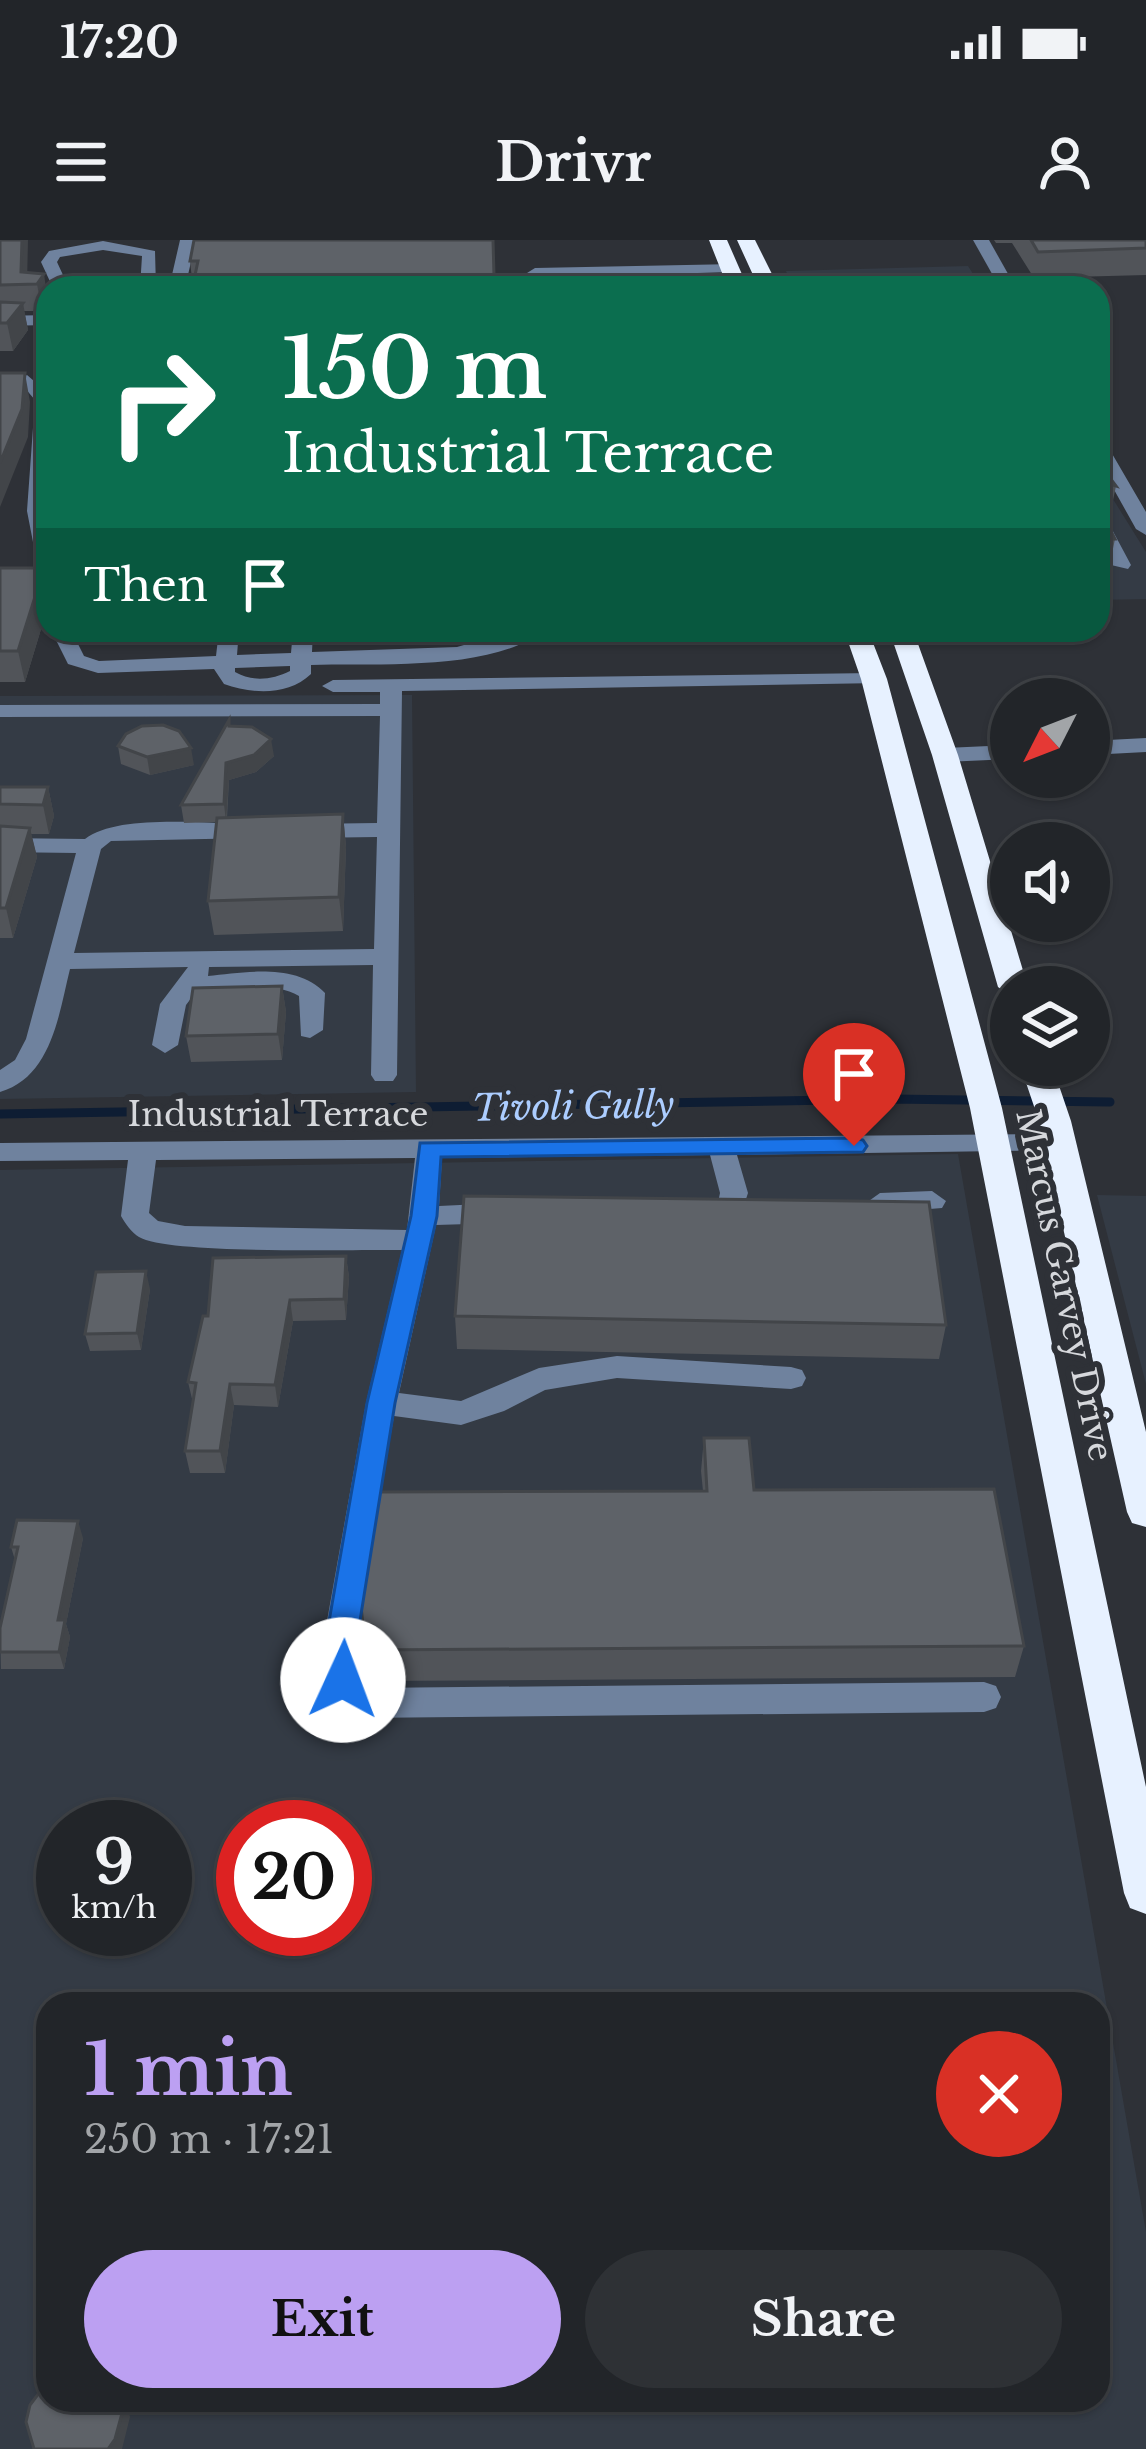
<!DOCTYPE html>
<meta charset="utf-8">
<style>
:root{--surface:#222529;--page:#2e3135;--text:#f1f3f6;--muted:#a2a5a8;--line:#3f4246;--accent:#bca0f2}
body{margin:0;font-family:"Libre Baskerville",serif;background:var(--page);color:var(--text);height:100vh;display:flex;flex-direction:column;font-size:45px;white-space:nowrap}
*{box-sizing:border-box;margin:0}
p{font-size:39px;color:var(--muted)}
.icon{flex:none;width:66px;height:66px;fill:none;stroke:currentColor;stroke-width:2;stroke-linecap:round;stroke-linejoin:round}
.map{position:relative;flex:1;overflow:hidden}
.sheet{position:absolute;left:36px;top:1752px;width:1074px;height:420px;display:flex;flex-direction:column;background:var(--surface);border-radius:36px;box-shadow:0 3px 9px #0004,0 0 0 3px var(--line)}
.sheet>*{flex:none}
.hud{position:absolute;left:36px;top:36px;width:1074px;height:366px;border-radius:36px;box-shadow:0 3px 9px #0004,0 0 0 3px var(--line);background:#0b6e4f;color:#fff;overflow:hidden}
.needle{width:78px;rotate:228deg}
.tools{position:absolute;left:990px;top:438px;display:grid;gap:24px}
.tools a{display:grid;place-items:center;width:120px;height:120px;border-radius:50%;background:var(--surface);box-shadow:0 3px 9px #0004,0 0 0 3px var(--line);font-size:60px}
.speed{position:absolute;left:36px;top:1560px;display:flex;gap:24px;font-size:60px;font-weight:700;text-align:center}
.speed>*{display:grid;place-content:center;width:156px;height:156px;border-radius:50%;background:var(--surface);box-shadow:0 3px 9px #0004,0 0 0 3px var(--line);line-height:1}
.speed small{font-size:30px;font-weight:400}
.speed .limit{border:18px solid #d22;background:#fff;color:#111}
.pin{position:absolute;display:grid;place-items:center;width:102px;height:102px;color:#fff;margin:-123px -51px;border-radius:50% 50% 50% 0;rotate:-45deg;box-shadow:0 0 12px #0007}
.pin .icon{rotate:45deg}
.me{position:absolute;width:132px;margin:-66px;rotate:2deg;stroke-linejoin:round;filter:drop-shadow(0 0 9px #0008)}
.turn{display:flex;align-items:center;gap:42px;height:252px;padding:0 48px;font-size:54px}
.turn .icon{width:156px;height:156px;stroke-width:2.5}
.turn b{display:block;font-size:84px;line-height:102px}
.then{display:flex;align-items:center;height:114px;padding:0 48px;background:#0003;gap:24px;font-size:45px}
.round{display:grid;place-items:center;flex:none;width:126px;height:126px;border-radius:63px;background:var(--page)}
.overview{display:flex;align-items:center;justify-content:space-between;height:204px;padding:0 48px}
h1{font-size:72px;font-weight:700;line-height:90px;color:var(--accent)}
.primary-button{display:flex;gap:24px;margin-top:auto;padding:24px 48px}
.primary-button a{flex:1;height:138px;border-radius:72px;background:var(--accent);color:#111;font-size:48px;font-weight:700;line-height:138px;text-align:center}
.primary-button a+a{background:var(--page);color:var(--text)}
.status{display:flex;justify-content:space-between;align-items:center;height:84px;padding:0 60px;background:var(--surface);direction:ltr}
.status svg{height:33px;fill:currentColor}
header{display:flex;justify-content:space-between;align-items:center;height:156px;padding:0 48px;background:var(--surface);font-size:54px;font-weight:700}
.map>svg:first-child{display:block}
</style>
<div class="status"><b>17:20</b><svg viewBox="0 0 49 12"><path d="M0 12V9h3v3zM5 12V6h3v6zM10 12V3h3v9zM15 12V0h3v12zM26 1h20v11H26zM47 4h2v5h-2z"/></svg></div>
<header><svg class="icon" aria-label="menu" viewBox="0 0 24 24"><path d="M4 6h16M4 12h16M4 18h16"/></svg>Drivr<svg class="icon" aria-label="person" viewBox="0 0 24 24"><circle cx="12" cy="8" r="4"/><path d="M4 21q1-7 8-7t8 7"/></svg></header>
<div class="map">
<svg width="1146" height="2209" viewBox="0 0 1146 2209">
<rect width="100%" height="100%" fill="#2e3137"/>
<path fill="#343b45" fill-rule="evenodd" d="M968,26L982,48H793L786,31Z
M1098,235L1146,312V359L1098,360Z
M412,455L416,852L0,859V456Z
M958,914L1146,1992V2209H0V930ZM63,1587H165V1689H63ZM243,1587H345V1689H243ZM48,1764H1098V2160H48Z
M1097,955L1146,956V1144Z"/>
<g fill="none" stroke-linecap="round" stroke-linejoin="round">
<path stroke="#0e1d33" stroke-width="9" d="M0,874L893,859L1110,862"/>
<path fill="#6f829e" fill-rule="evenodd" d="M180,0H196L185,48H169Z
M973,0H989L1016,48H1000Z
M103,1L155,11L156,48H140L142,16L103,10L60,17L57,22L69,48H53L41,22L49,11Z
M736,24L738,27L730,32L535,38L527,33L535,28Z
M48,75V85L0,86V76Z
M27,135L48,153V334L38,328L27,271L35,160L18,140Z
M1098,200L1107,205L1146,272V295L1136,289L1098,221Z
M1098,276L1108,282L1131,325L1128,329L1111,325L1098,300Z
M51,390H71L84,416L99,421L216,416L219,390H239L237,415L291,413L293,390H313L312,412L457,407L516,390H543C495,432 373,423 311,425V434C288,456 252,454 224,444L214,429L98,433L68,424ZM290,426V431C272,440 252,442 235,432V428Z
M874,433L881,435V443L402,451L397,835L393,841H375L371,835L373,725L209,727L208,736C244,732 297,723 325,753L323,790L310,798L301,796L299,756C269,739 228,750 195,753L186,765L178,805L165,813L152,805L160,764L188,727L70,729C59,773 52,837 0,852V830L15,820L26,799L76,613L0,612V598L85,599C118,573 209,584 252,584L264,591L252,598L111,601L101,609L74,713L374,709L377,597L306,598L294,591L306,584L377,583L380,476L0,477V465L380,464V452H333L322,446L333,440Z
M1146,498V512L1089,515V501Z
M1011,505V519L945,522L934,515L945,508Z
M1060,894L1074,903L1070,910L737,915L748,953L741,974L731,977L717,967L720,953L710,915L442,918L439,966L502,963L516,973L502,983L436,985L399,1153L461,1161L539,1128L617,1116L791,1127L802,1130L806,1138L802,1146L791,1149L617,1138L545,1150L504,1171L461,1185L394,1176C386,1227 343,1413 368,1448L984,1442L996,1446L1001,1457L996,1468L984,1472L359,1478L347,1474L326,1440L325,1392L366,1163L402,1010C356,1009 169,1015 139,997C132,993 125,983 121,976L128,920L0,921V903ZM415,918L407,990L185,986L158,981L149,973L156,920Z
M932,951L946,961L942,968L880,973L866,963L880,953Z"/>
<path fill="#e7f1ff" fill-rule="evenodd" d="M709,0H727L748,48H728Z
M737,0H755L779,48H759Z
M844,390H868L887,439L1002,868L1146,1547V1674L1130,1668L1124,1653L970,868L861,439Z
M889,390H913L958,515L1028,747H1011V756L998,747L932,515Z
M1020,825H1052L1071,881L1146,1192V1287L1132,1283L1127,1272L1039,881Z"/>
</g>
<path fill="#515459" d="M0,0L27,33L44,34L42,71H24L28,90L13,111H0Z
M493,0L494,48H193L190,21Z
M994,0H1146V35L1034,38L1012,3H996Z
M1098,222L1116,246L1110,275L1102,273L1115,299L1109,328L1098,329Z
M0,328H44L48,347V366L25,442H0Z
M229,480L230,486L274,516L256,532L229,540L227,578L343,574L346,607L343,691L214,695L208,661L217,582L184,583L181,565Z
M118,506L194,525L150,535L121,524Z
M0,547H48L54,576L49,594H31L37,617L13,698H0Z
M282,746L286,772L282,820L191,822L186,796Z
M346,1016L349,1037L346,1080L293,1081L278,1167L234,1165L225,1233H190L185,1211L193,1163L188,1142L208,1076Z
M150,1049L141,1110L90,1111L85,1094Z
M455,1076L946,1085L939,1119L457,1109Z
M704,1198L754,1250L1024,1406L1015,1437L371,1441L361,1367L703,1251L701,1231Z
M83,1298L66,1384L70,1397L64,1429H1L0,1388L15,1320L11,1307Z"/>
<path fill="#424549" d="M22,0H28L27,44L21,32Z
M44,34L48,62L42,71L37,44Z
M23,63L28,90L13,111L7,83Z
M25,133L30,162L28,197L0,267V223Z
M1103,242L1098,268V244Z
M44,328L48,347V366L25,442L18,411Z
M271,499L274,516L256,532L229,540L226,582L224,564L226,523Z
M191,508L194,525L150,535L147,517Z
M48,547L54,576L49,594L43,565Z
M343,574L346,607L343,691L339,657Z
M30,588L37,617L13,698L6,668Z
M282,746L286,772L282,820L278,794Z
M346,1016L349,1037L346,1080L344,1059Z
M146,1031L150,1049L141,1110L137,1093Z
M290,1060L293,1081L278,1167L275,1145Z
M230,1144L234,1165L225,1233L220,1211Z
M78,1281L83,1298L66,1384L70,1397L64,1429L59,1412L58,1380Z
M122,2160L126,2161L130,2177L122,2209H108Z"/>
<path fill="#5e6268" stroke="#424549" stroke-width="3" d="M0,0H22L21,32L44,34L37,44L0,45Z
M194,0H493L494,35L329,38V48H278L279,39L194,40L198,21H190Z
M1031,0H1146V8L1038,12Z
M0,62L23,63L7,83H0Z
M0,133H25L22,169L0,223Z
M1098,222L1116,246L1103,242L1098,244Z
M1098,266L1115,299H1098Z
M0,328H44L18,411H0Z
M229,480V486L252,487L271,499L254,515L226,523L224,564L181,565Z
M163,485L179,491L191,508L147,517L118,506L126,494L142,486Z
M0,547H48L43,565L0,564Z
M343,574L339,657L208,661L217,578Z
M0,586L30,588L6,668H0Z
M282,746L278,794L186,796L193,748Z
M464,956L929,962L946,1085L455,1076Z
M346,1016L344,1059L290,1060L275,1145L230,1144L220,1211H185L196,1143L188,1142L203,1076H208L213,1018Z
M146,1031L137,1093L85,1094L96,1032Z
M704,1198H749L754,1250L994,1249L1024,1406L366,1410L361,1367L375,1252L707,1251Z
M17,1280L78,1281L58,1380H65L59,1412H0V1388L18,1307H11Z
M48,2141V2160H122L124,2166L115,2199L108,2209H34L26,2182L30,2165Z"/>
<path fill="#1a73e8" stroke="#114b97" stroke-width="3" d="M854,898L863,900L867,906L863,912L441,917L437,976L395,1163L358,1393L359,1440L354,1449L343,1453L332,1449L327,1440V1393L367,1163L411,976L420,903Z"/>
<g text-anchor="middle" stroke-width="12" stroke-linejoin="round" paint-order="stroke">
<g font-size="33" fill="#d6d8dc" stroke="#2e3137">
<text x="278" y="886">Industrial Terrace</text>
<text transform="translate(1065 1045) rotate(78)" y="12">Marcus Garvey Drive</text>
</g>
<g font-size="36" font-style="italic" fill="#accdff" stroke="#2e3137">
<text transform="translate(573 866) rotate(-1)" y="13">Tivoli Gully</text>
</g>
</g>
</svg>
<div class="tools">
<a><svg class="needle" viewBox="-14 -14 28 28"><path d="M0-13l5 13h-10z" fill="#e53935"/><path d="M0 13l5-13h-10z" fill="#a2a5a8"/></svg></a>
<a><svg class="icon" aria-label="sound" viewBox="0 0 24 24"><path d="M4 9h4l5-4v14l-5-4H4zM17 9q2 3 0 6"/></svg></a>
<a><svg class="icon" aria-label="layers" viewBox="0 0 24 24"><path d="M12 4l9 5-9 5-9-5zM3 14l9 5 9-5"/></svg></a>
</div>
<div class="speed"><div>9<small>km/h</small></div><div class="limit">20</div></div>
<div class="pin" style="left:854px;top:906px;background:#d93025"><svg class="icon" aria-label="arrive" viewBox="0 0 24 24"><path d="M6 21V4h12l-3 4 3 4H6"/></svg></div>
<svg class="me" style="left:343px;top:1440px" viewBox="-20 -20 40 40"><circle r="19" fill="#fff"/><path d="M0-13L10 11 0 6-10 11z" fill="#1a73e8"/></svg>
<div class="hud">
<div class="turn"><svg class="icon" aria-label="right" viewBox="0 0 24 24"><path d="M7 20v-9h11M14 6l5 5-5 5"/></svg><div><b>150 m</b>Industrial Terrace</div></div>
<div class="then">Then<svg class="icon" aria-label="arrive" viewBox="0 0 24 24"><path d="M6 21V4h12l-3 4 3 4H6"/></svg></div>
</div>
<section class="sheet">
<div class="overview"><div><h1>1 min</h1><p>250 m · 17:21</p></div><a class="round" style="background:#d93025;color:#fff"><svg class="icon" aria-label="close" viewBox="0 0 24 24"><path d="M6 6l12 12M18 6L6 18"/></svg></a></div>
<div class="primary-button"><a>Exit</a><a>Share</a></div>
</section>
</div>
